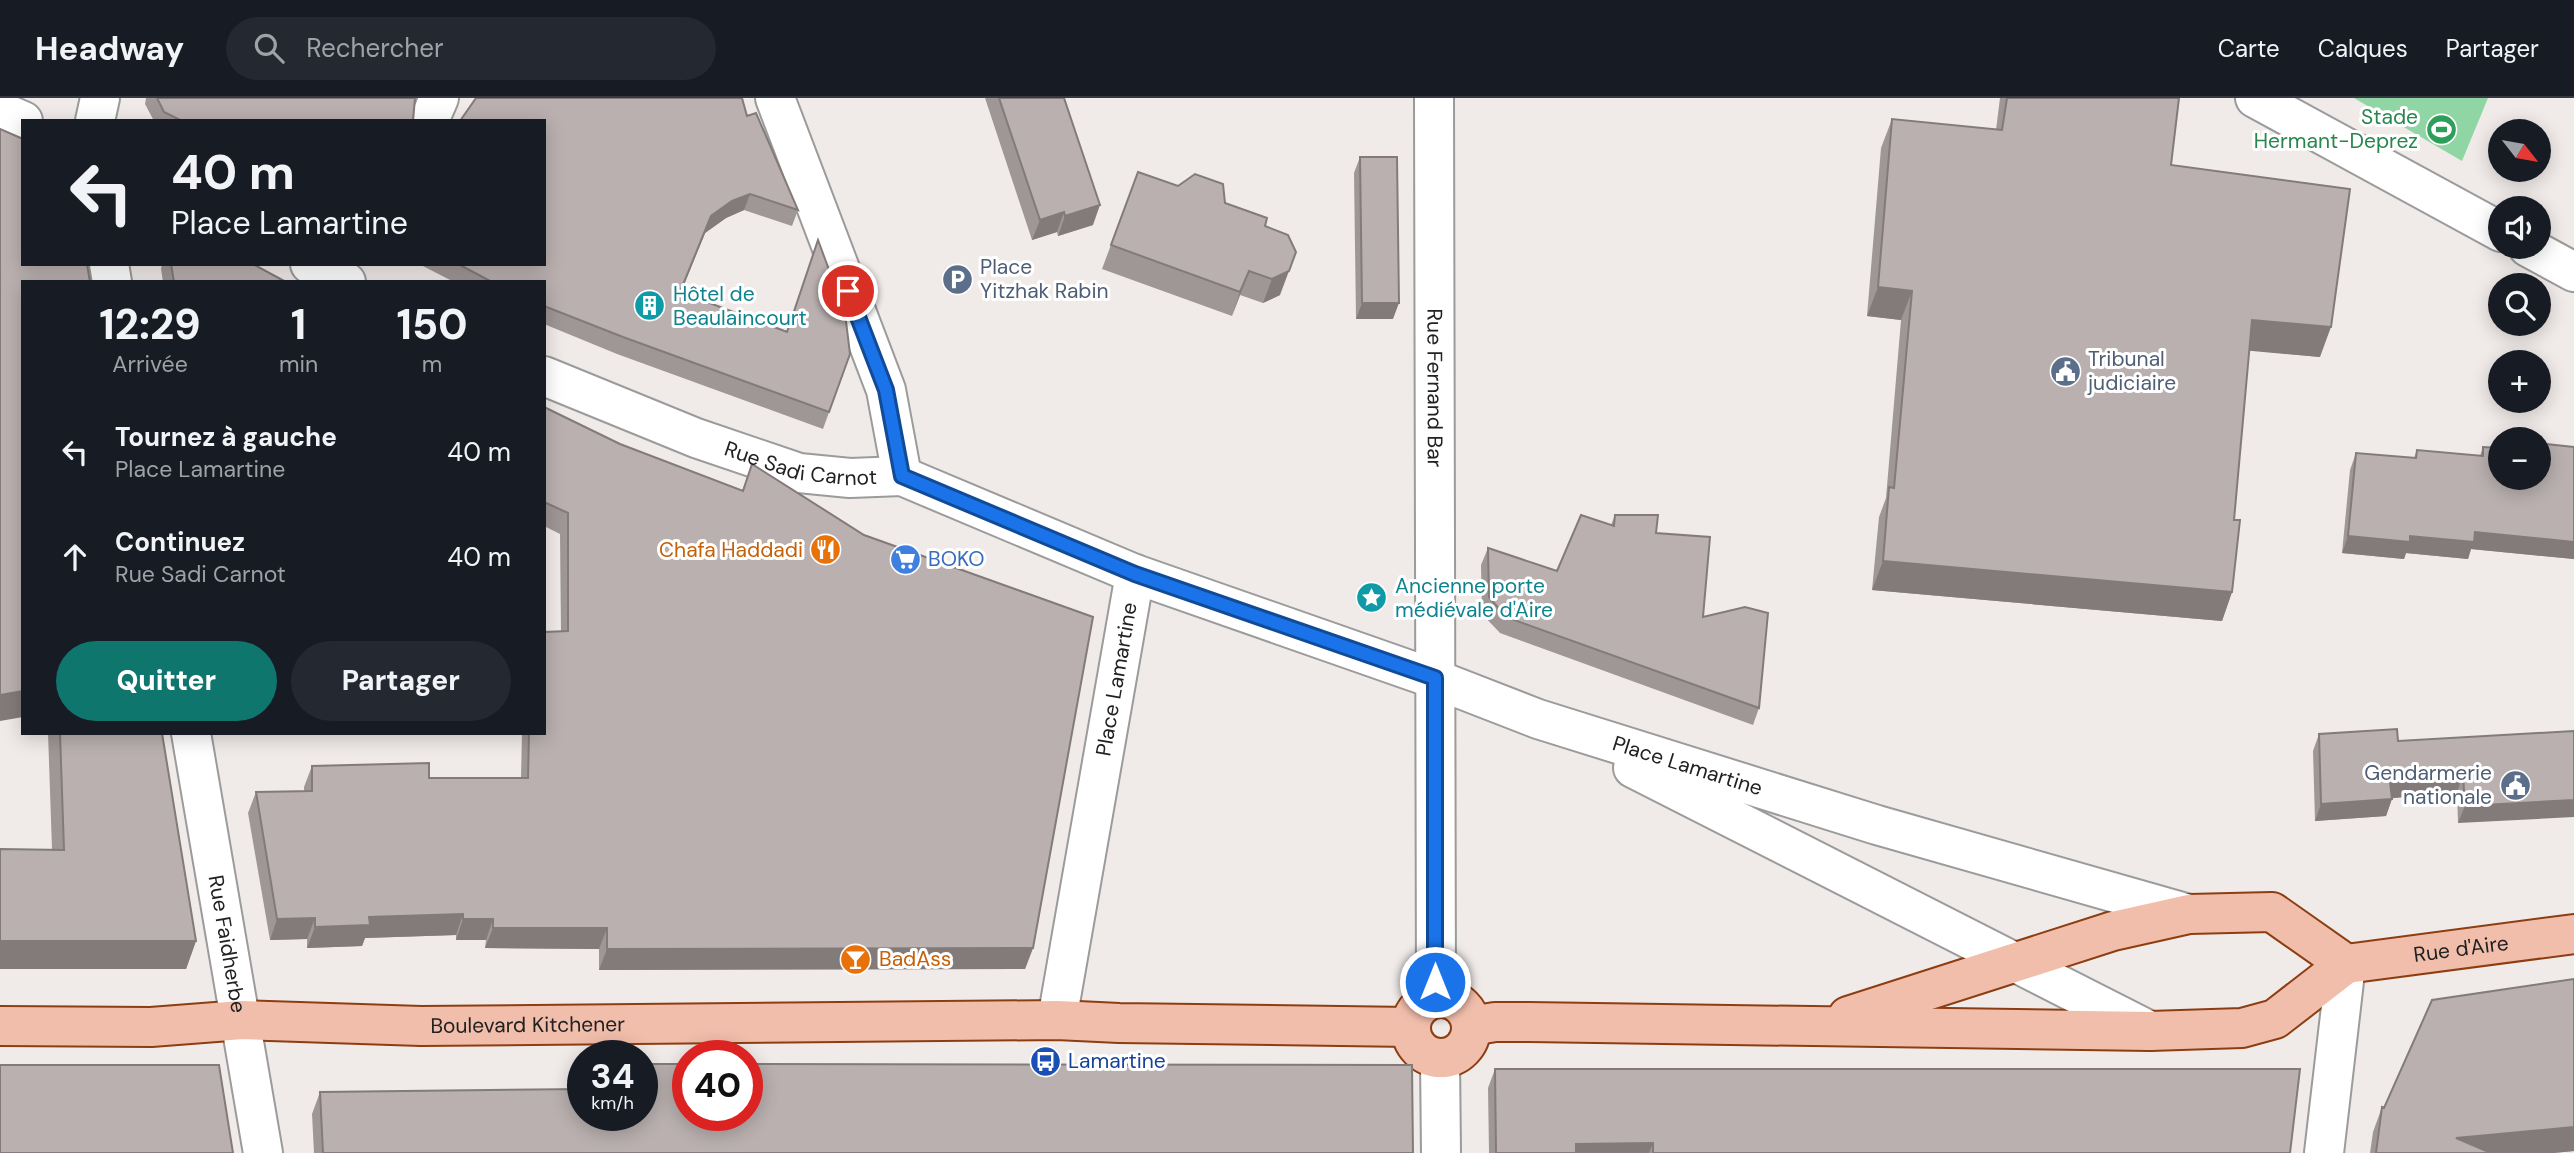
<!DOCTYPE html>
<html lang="fr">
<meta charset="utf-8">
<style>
:root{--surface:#171b24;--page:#242831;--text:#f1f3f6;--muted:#9ea1a6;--line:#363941;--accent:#0f766e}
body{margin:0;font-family:"DM Sans",sans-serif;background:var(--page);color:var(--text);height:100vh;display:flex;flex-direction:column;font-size:26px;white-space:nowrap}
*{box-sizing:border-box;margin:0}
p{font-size:23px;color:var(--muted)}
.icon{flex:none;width:38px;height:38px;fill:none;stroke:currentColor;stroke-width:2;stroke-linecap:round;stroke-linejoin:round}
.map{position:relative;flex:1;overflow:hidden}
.details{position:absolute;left:21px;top:182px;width:525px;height:455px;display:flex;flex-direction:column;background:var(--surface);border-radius:0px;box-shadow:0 4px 18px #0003}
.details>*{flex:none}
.hud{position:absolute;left:21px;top:21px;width:525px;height:147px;border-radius:0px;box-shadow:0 4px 18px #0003;background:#171b24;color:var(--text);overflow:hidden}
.needle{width:46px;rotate:121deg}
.controls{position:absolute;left:2488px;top:21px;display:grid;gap:14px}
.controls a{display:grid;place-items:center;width:63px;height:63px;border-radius:50%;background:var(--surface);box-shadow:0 4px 18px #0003;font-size:35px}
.speed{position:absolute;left:567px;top:942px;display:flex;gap:14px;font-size:35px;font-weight:700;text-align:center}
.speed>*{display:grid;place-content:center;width:91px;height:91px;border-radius:50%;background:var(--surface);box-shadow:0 4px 18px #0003;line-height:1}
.speed small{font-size:18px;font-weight:400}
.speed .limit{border:10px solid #d22;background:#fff;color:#111}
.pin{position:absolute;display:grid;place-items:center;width:60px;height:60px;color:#fff;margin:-30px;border:4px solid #fff;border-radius:50%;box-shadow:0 2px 7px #0007}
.me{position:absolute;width:77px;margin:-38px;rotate:0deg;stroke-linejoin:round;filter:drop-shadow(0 0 5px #0008)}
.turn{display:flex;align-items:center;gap:24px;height:147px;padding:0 35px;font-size:32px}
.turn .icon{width:91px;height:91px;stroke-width:2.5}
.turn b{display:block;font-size:49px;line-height:60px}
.eta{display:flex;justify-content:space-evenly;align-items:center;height:119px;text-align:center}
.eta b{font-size:42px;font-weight:800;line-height:49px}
.action{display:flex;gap:14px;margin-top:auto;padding:14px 35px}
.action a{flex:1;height:80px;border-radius:42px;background:var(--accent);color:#fff;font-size:28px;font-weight:800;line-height:80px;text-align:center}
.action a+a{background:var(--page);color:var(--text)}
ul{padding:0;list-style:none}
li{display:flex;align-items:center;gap:21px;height:105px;padding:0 35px}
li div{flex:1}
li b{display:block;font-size:26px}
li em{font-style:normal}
header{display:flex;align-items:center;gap:42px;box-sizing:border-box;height:98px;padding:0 35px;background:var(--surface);border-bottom:2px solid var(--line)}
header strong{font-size:33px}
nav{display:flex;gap:38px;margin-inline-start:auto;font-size:24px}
.search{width:490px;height:63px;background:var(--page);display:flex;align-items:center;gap:18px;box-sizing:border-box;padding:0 24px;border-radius:38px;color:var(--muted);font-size:26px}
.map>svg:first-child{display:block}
</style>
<header>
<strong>Headway</strong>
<div class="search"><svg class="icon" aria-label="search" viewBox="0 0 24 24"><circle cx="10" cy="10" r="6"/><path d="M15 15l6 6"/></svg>Rechercher</div>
<nav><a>Carte</a><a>Calques</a><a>Partager</a></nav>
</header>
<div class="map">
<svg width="2574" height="1055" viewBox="0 0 2574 1055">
<rect width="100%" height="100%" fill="#f0ebe9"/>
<path fill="#90d6a5" d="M2354,0H2488L2462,63Z"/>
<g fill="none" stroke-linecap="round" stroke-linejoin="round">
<defs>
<g id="minor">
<path d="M775,0L886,292L902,378"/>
<path id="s1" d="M1434,0L1436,900"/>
<path d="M2255,0L2501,134"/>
<path d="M0,13L23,23"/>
<path d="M95,23L100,0"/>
<path d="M429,23L439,0"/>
<path d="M2528,149L2574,174"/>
<path d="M109,166L112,184"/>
<path d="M310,166L346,184"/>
<path id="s2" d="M544,278L696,340L799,375L850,380L902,378L1135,476L1435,581L1538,621L1877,727L2189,816"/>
<path id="s3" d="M191,635L263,1055"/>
<path d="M1633,670L2150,933"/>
<path id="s4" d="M1057,922L1135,476"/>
<path d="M1440,961L1441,1055"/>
<path d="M2324,1055L2346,866"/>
</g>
<g id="major">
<path id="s5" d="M2346,866L2574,836"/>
<circle cx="1441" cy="930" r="30"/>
<path d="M1848,918L2113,833L2189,816L2272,814L2346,866"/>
<path id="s6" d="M0,928L151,929L242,922L421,928L1057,922L1119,925L1411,929"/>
<path d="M1471,928L1495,924H1529L2150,933L2242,930L2275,921L2346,866"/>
</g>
</defs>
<use href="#minor" stroke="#9b9b9b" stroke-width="42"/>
<use href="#major" stroke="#8d3e11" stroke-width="42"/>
<use href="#minor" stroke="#fff" stroke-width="38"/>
<use href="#major" stroke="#f2beac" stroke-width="38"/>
</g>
<path fill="#9f9796" d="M146,0H415L413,23H154L145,6Z
M985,0H1064L1093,127L1058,138L1057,134L1032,142Z
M2000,0H2179L2171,67L2320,259L2249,252L2234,422L2232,494L2222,523L1872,492L1879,419L1886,400L1901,222L1867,218L1881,50L1892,21L1996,32Z
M747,18L798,112L792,128L744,112L726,120L705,135L681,194L850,256L823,331L617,256L544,226V184H454L419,166H544Z
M1360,59L1393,221H1356L1354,75Z
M1138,74L1225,105L1265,128L1280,197L1263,205L1240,197L1232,218L1102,171Z
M162,166H253L286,184H163L161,171Z
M544,309L620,346L742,393L752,366L1033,850L1025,871L599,872V851L485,850L486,842H456V837L365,840L362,848L307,850V841L270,842L248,715L256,694L304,693V689L312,668L429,680H521L522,635H544L561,534L560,436L544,428Z
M2546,346L2574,349V461L2471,451L2468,461L2406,455L2404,461L2342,455L2350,372L2356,355L2414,360L2417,352L2480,358L2483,349L2543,354Z
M1615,417L1656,435L1703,519L1759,610L1753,627L1500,535L1482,516L1481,467L1488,450L1557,473L1611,427Z
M2574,633L2458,725L2457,694L2392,700L2386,718L2315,723L2313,653L2319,636L2398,643Z
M48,635H162L196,843L186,871H0V751H52Z
M2574,881V1053L2553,1055H2370L2373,1034L2382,1009L2384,1010Z
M583,971V1017L1413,1055H314L312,1016L320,994L577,991V988Z
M1495,971L2290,1055H1489L1488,990Z"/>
<path fill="#827b7a" d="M750,96L744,112L726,120L705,135L674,210L711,118L732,103Z
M1100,107L1093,127L1058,138L1065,118Z
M1064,114L1057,134L1032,142L1040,122Z
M1249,173L1240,197L1232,218L1240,194Z
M1289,173L1280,197L1263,205L1272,181Z
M1878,189L1912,193L1901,222L1867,218Z
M1362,205H1399L1393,221H1356Z
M2252,222L2331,229L2320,259L2241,252Z
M2475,434L2574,444V461L2471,451L2468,461L2406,455L2404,461L2342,455L2348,438H2410Z
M1883,463L2232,494L2222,523L1872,492Z
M23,593V619L0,623V597Z
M2463,677L2457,694L2384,701L2390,684Z
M2392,701L2386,718L2315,723L2321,706Z
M2574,702V719L2458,725L2465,708Z
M463,816L456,837L365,840L362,848L307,850L315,829L369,819Z
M315,820L307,841L270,842L277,821Z
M463,821H493L486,842H456Z
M493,830H607L599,851L485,850Z
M0,843H196L186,871H0Z
M1033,850L1025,871L599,872L607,851Z
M2574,1029V1053L2553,1055H2450L2456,1040Z
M1653,1045L1649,1055H1573L1576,1046Z"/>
<path fill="#b9b0af" stroke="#827b7a" stroke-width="2" d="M157,0H415L413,23H182L164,14Z
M476,0H742L747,18L756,15L798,112L750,96L732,103L711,118L680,194L787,234L818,142L845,215L850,256L829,314L623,239L544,208V184H492L458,166H544V23H460Z
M999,0H1064L1100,107L1065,118L1064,114L1040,122Z
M2007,0H2179L2171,67L2350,91L2331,229L2252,222L2234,422H2240L2232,494L1883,463L1889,389L1894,390L1912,193L1878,189L1892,21L2002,32Z
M0,31L23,41V166H87L90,184H23V593L0,597Z
M1360,59H1397L1399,205H1362Z
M1138,74L1178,88L1195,76L1223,86L1225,105L1267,120L1265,128L1288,137L1296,154L1289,173L1272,181L1249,173L1240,194L1111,147Z
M171,166H253L286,184H174Z
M544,309L620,346L743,393L752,366L864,437L1093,519L1033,850L607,851V830H493V821H463V816L369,819L370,827L315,829V820L277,821L256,694L312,693V668L429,665V680H528L529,635H544V534L568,533V415L544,404Z
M2546,346L2574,349V444L2475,434L2474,444L2410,438V444L2348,438L2356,355L2416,360L2417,352L2483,358V349L2501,350V380H2539V354L2545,355Z
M1581,417L1614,428L1615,417H1658L1656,435L1710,439L1703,519L1745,509L1768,515L1759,610L1506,519L1489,499L1488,450L1557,473Z
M2397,631L2398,643L2574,633V702L2465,708L2463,677L2390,684L2392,701L2321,706L2319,636Z
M60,635H162L196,843H0V751L64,752Z
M2574,881V1029L2456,1040L2491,1055H2376L2382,1009L2384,1010L2432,902Z
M642,966H688V1017H747V966L1412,967L1413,1055H323L320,994L583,991V1017H642Z
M0,967H219L233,1055H0Z
M1495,971H2300L2290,1055H1653V1045L1576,1046V1055H1496Z"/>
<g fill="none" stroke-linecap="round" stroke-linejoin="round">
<defs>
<path id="route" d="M848,193L886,292L902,378L1135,476L1435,580V884"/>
</defs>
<use href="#route" stroke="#114b97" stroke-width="18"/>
<use href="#route" stroke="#1a73e8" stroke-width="12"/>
</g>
<defs>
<symbol id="stadium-disc" viewBox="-11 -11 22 22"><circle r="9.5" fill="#2e9e5b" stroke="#fff"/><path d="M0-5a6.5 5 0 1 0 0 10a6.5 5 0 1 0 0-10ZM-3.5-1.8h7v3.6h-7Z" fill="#fff"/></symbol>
<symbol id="parking-disc" viewBox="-11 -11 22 22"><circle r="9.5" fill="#5c6f8a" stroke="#fff"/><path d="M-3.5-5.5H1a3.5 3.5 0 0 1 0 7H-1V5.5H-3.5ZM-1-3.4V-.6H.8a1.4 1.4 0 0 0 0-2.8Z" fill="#fff"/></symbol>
<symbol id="building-disc" viewBox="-11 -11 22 22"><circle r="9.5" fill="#0f9aa8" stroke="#fff"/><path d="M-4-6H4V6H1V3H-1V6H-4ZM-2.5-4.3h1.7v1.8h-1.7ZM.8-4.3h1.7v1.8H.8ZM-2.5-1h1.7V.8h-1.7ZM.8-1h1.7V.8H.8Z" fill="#fff"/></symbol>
<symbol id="civic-disc" viewBox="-11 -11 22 22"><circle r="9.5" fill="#5c6f8a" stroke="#fff"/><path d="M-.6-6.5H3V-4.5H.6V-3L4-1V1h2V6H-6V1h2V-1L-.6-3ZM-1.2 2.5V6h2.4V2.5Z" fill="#fff"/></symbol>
<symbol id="restaurant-disc" viewBox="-11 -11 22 22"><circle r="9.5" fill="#e8710a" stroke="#fff"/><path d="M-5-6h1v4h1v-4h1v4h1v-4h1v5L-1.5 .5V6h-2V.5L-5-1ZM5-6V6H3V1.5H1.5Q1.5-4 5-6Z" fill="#fff"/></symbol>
<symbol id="supermarket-disc" viewBox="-11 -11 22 22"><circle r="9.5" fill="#3f7fe0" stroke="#fff"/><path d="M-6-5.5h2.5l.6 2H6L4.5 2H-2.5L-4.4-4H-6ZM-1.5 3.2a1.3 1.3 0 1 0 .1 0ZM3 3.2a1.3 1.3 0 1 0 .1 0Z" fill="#fff"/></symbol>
<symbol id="sight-disc" viewBox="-11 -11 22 22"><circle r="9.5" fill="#0f9aa8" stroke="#fff"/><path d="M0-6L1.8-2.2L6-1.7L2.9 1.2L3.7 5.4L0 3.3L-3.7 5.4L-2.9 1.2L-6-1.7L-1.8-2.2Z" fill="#fff"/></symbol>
<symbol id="bar-disc" viewBox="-11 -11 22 22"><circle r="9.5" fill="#e8710a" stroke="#fff"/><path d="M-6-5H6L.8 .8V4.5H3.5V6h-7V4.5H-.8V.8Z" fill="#fff"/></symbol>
<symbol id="bus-disc" viewBox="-11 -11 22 22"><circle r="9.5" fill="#1a4fb4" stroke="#fff"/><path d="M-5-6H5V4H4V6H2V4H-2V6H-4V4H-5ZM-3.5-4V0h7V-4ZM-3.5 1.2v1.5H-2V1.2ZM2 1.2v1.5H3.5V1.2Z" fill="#fff"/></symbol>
</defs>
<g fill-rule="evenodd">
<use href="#stadium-disc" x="2424" y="14" width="35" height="35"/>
<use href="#parking-disc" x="940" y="164" width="35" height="35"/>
<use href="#building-disc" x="632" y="190" width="35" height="35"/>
<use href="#civic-disc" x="2048" y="256" width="35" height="35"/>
<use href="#restaurant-disc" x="808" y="434" width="35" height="35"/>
<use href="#supermarket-disc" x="888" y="444" width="35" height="35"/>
<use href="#sight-disc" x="1354" y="482" width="35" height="35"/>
<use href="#civic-disc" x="2498" y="670" width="35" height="35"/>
<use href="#bar-disc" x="838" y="844" width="35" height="35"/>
<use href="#bus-disc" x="1028" y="946" width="35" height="35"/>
</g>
<g text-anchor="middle" stroke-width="6" stroke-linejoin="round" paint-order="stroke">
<g font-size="21" fill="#27864d" stroke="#fff" text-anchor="end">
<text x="2418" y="26">Stade<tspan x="2418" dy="24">Hermant-Deprez</tspan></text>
</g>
<g font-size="21" fill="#4e5e75" stroke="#fff" text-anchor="start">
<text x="980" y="176">Place<tspan x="980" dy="24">Yitzhak Rabin</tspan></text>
<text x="2088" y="268">Tribunal<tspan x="2088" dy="24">judiciaire</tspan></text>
<text x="2492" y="682" text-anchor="end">Gendarmerie<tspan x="2492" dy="24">nationale</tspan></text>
</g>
<g font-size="21" fill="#0d838f" stroke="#fff" text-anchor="start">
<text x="673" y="203">Hôtel de<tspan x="673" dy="24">Beaulaincourt</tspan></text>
<text x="1395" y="495">Ancienne porte<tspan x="1395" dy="24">médiévale d'Aire</tspan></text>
</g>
<g font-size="21" fill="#212121" stroke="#fff">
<text dy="7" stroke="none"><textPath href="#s1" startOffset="290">Rue Fernand Bar</textPath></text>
<text dy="7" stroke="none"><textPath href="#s2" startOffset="273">Rue Sadi Carnot</textPath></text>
<text dy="7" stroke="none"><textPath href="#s4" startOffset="346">Place Lamartine</textPath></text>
<text dy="7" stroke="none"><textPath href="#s2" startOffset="1214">Place Lamartine</textPath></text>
<text dy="7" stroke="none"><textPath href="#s3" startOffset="214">Rue Faidherbe</textPath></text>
<text dy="7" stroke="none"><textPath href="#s5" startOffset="116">Rue d'Aire</textPath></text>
<text dy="7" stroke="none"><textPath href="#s6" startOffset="528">Boulevard Kitchener</textPath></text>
</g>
<g font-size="21" fill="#c56008" stroke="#fff" text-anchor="end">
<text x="803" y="459">Chafa Haddadi</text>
<text x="879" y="868" text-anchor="start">BadAss</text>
</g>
<g font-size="21" fill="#366cbe" stroke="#fff" text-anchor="start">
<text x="928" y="468">BOKO</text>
</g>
<g font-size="21" fill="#164399" stroke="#fff" text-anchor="start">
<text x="1068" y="970">Lamartine</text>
</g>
</g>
</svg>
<div class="controls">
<a><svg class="needle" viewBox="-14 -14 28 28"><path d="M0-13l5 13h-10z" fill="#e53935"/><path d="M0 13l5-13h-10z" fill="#9ea1a6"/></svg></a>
<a><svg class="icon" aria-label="sound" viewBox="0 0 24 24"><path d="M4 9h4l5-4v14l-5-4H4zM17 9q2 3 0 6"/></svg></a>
<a><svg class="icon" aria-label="search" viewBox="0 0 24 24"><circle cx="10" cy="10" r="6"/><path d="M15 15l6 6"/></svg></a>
<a>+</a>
<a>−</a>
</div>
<div class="speed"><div>34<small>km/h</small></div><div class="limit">40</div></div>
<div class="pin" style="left:848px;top:193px;background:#d93025"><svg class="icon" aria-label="arrive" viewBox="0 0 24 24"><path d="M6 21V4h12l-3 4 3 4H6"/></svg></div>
<svg class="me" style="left:1435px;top:884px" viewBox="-20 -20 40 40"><circle r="17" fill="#1a73e8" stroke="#fff" stroke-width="3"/><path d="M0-11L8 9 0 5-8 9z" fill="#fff"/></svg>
<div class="hud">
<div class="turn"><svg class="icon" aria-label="left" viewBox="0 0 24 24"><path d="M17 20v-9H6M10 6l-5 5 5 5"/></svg><div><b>40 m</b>Place Lamartine</div></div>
</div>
<section class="details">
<div class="eta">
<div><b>12:29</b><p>Arrivée</p></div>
<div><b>1</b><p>min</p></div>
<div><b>150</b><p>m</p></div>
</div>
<ul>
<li><svg class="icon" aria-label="left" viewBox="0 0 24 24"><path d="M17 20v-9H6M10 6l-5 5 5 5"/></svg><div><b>Tournez à gauche</b><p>Place Lamartine</p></div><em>40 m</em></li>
<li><svg class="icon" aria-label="ahead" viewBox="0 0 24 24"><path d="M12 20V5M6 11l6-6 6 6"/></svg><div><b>Continuez</b><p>Rue Sadi Carnot</p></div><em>40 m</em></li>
</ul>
<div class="action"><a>Quitter</a><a>Partager</a></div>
</section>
</div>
